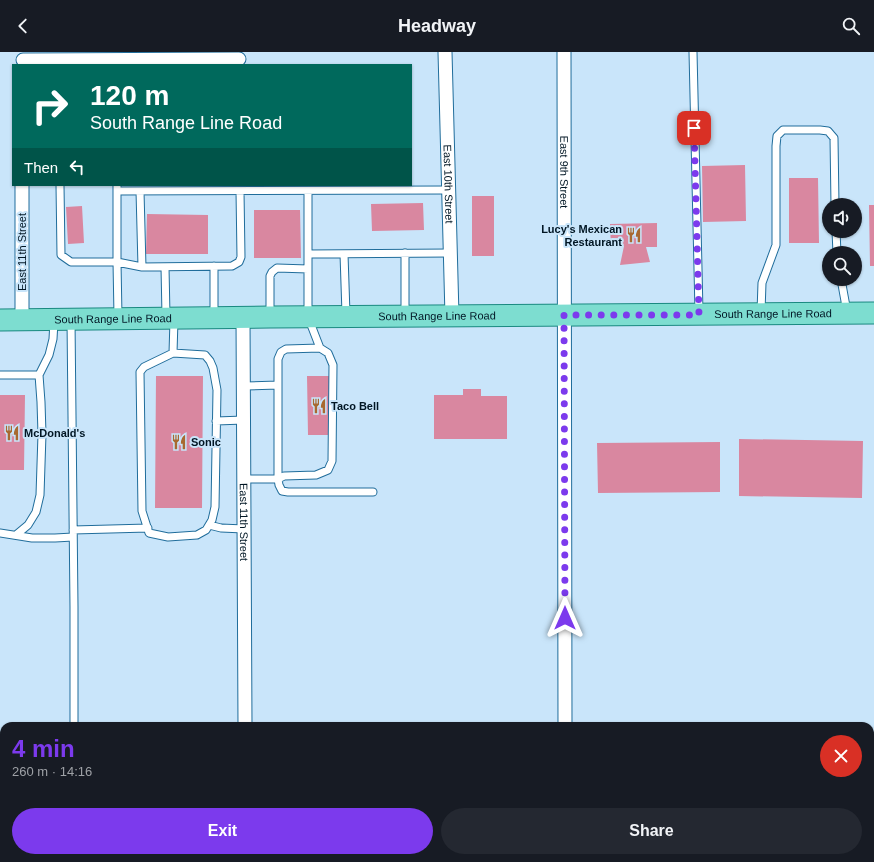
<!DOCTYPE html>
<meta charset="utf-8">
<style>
:root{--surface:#171b24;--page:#242831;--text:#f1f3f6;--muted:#9ea1a6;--accent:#7c3aed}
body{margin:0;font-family:Helvetica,sans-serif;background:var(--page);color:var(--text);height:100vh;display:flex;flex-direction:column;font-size:15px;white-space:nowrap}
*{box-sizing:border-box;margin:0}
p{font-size:13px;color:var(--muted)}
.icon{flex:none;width:22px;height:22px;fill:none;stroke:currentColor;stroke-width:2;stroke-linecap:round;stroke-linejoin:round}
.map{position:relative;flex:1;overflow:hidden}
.details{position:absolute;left:0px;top:670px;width:874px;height:140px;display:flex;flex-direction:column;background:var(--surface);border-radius:12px 12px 0 0;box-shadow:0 1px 3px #0004}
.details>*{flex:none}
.hud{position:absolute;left:12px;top:12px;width:400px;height:122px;border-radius:0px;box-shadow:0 1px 3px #0004;background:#00695c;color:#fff;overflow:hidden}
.controls{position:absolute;left:822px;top:146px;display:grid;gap:8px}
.controls a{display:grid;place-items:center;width:40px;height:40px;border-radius:50%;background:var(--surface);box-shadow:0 1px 3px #0004;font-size:20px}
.pin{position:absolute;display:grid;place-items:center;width:34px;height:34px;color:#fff;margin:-17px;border-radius:8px;box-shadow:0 2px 6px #0006}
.me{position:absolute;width:44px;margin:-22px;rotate:0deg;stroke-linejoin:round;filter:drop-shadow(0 0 3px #0008)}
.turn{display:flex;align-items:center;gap:14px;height:84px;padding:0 12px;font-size:18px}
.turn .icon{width:52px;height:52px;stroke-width:2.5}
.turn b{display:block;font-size:28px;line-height:34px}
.then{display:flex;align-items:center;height:38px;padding:0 12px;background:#0003;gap:8px;font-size:15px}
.round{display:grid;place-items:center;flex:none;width:42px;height:42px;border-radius:21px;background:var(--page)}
.headline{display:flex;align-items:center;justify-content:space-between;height:68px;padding:0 12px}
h1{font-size:24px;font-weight:800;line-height:30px;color:var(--accent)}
.action{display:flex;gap:8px;margin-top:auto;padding:8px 12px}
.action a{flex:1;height:46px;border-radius:24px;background:var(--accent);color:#fff;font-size:16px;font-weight:800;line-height:46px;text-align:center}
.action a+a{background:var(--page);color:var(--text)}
header{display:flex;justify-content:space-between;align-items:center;height:52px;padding:0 12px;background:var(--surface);font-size:18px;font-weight:800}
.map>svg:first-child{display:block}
</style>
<header><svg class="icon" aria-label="back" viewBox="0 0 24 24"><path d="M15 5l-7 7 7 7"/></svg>Headway<svg class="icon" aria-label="search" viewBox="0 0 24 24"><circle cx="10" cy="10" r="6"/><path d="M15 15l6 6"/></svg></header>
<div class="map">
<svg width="874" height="810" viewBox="0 0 874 810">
<rect width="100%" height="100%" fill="#c9e5fa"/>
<path fill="#d987a0" d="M745,113L746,169L703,170L702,114Z
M789,126H818L819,191H789Z
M472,144H494V204H472Z
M423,151L424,178L372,179L371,152Z
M869,153H874V214H870Z
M82,154L84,191L68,192L66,155Z
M254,158H300L301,206H254Z
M147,162L208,163V202H146Z
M657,171V195H646L650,210L620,213L624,194L611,195L610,172Z
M156,324H203L202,456H155Z
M307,324H330L331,383H308Z
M463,337H481V344H507V387H434V343H463Z
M0,343H25L24,418H0Z
M739,387L863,389L862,446L739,444Z
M720,390V440L598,441L597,391Z"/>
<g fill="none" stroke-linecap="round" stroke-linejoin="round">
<defs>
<path id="lane" d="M693,0L699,260
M60,133L61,203L71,210H117L142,215L232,214L239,210L241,205L240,139
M117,133V210L118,264
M117,139L448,138
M140,139L142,215
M836,179L837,201
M405,201V262
M308,202L450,201
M344,202L346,262
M214,214V263
M165,215L166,264
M841,227L847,260
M761,260L762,231L776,193V94L777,84L783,78H820L828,79L834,86L835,153
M270,263V224L272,220L277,216L308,217
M71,268L74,555V674
M320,296L328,301L333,313L332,409L328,418L316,423L284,424L278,427L279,433L282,439L288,440H373
M173,301L205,303L210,309L213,316L217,338L215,455L212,468L206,478L197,483L168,485L149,481L142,459L140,320L144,315Z
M173,301L174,268
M0,323H39
M278,333V307L281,300L286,297L320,296L308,265V139
M244,334L278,333V427H244
M216,369L244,368
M209,473L221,476L244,477
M73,478L148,476
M0,481L32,486H55L73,485
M16,483L28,473L36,460L40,443L42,382L41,350L39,323L49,303L53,287L54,269"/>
<g id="street">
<path id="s1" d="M445,0L452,264"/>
<path id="s2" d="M564,0L565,674"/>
<path d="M23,8L239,7"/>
<path id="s3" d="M243,265L245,674"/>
<path d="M22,268V133"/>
<path d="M870,759H874"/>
<path d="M0,764H4"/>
<path d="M566,806V810"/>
<path d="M245,810V806"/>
</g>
<g id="primary">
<path id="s4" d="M0,268L270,265L874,261"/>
</g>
</defs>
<use href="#lane" stroke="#206d9b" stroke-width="9"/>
<use href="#street" stroke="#206d9b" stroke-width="15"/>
<use href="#primary" stroke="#1a8980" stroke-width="23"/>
<use href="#lane" stroke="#fff" stroke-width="7"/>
<use href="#street" stroke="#fff" stroke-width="13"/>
<use href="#primary" stroke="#7dddd0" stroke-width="21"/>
</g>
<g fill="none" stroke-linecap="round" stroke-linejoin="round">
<path stroke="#7c3aed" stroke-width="7" stroke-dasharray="0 12.6" d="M565,566L564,263H699L694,76"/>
</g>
<defs>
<symbol id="restaurant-bare" viewBox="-9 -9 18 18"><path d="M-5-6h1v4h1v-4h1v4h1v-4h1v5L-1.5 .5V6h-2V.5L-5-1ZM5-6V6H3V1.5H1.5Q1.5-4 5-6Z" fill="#a86930" stroke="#c9e5fa" stroke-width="2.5" paint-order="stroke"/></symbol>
</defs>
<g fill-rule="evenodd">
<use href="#restaurant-bare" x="623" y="172" width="22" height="22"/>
<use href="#restaurant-bare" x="308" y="343" width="22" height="22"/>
<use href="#restaurant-bare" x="1" y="370" width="22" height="22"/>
<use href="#restaurant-bare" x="168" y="379" width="22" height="22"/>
</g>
<g text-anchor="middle" stroke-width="4" stroke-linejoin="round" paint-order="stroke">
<g font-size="11" fill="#011624" stroke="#c9e5fa">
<text dy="4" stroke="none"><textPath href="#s2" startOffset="120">East 9th Street</textPath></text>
<text dy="4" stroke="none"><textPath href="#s1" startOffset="132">East 10th Street</textPath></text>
<text transform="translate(22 200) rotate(-90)" y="4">East 11th Street</text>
<text dy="4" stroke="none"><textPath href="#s4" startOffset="773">South Range Line Road</textPath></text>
<text dy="4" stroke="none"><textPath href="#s4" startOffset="437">South Range Line Road</textPath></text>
<text dy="4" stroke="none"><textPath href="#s4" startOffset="113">South Range Line Road</textPath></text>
<text dy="4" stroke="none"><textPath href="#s3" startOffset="205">East 11th Street</textPath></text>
</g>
<g font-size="11" font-weight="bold" fill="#011624" stroke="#c9e5fa" text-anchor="start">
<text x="622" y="181" text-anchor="end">Lucy's Mexican<tspan x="622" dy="13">Restaurant</tspan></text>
<text x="331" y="358">Taco Bell</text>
<text x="24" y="385">McDonald's</text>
<text x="191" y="394">Sonic</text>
</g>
</g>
</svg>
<div class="controls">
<a><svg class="icon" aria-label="sound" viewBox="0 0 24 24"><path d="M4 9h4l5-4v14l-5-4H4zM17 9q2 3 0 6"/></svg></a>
<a><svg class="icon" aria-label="search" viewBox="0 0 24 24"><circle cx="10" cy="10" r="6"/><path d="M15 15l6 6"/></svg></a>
</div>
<div class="pin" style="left:694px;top:76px;background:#d93025"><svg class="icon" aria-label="arrive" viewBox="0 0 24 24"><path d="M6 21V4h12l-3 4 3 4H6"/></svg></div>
<svg class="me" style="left:565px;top:566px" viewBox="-20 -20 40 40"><path d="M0-17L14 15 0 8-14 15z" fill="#7c3aed" stroke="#fff" stroke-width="4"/></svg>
<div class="hud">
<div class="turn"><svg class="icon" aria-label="right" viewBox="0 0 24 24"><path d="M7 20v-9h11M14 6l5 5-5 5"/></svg><div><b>120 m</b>South Range Line Road</div></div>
<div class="then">Then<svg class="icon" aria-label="left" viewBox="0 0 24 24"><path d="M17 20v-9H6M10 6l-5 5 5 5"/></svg></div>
</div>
<section class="details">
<div class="headline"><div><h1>4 min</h1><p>260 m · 14:16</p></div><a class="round" style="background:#d93025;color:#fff"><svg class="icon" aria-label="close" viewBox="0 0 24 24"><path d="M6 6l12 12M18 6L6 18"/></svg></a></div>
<div class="action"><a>Exit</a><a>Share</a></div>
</section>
</div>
